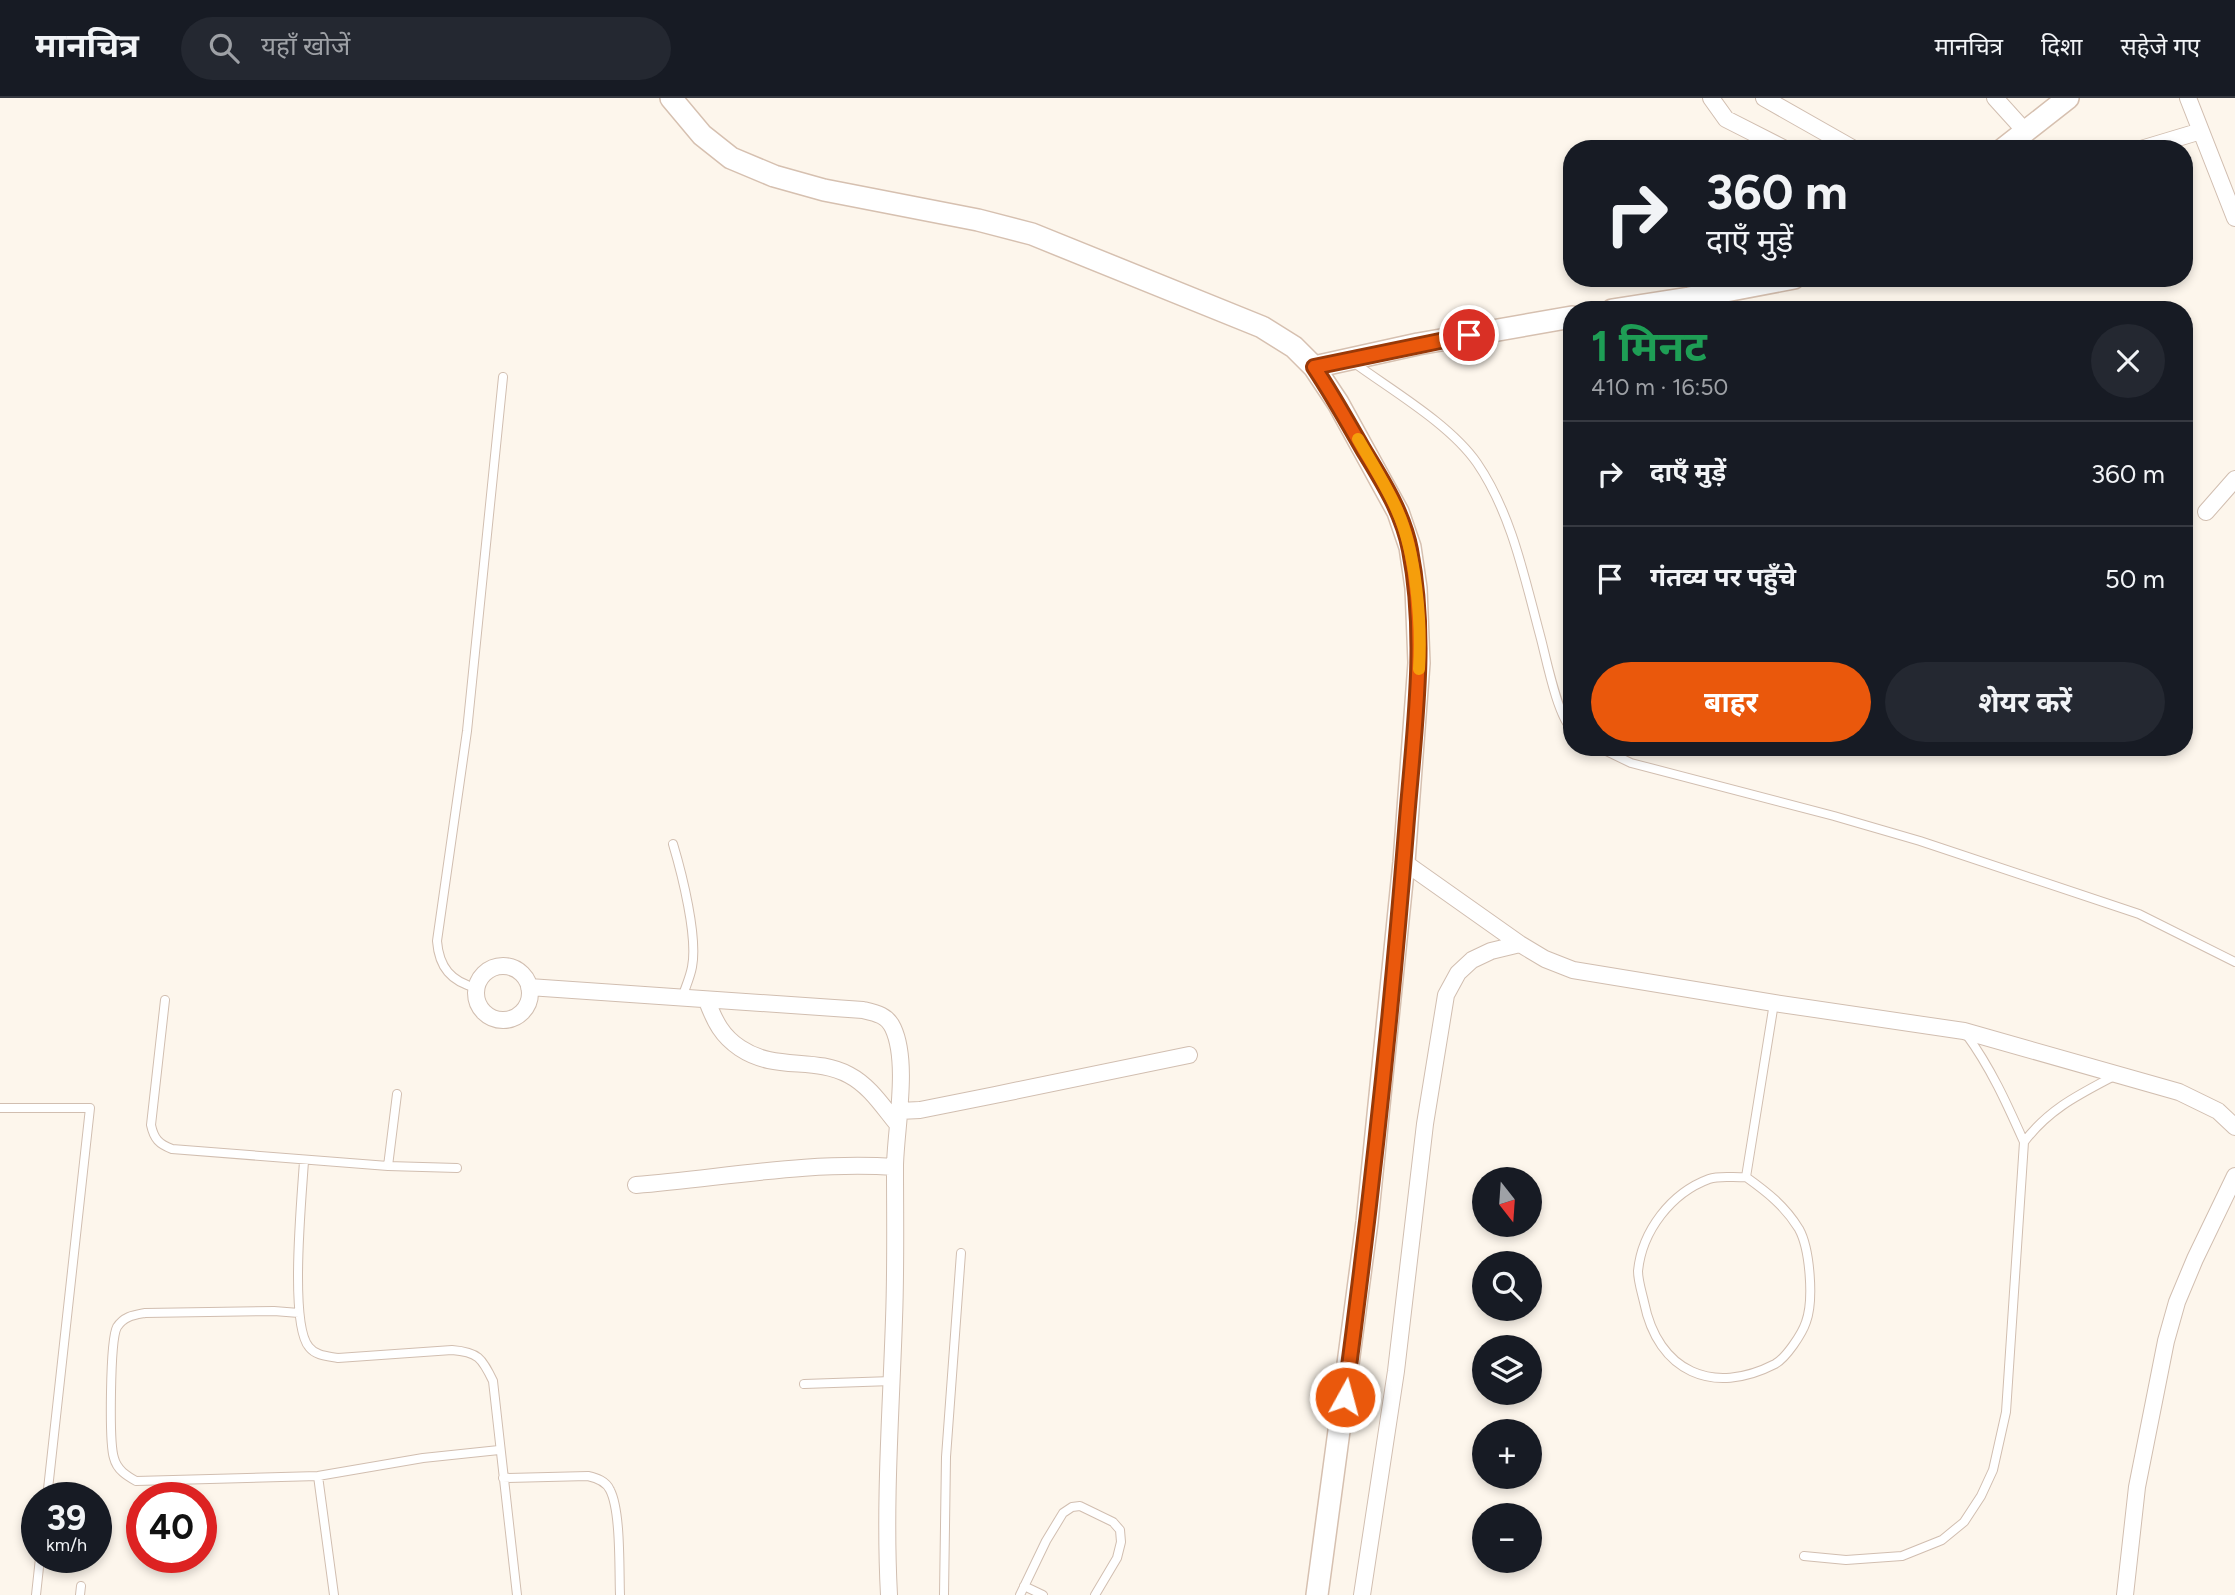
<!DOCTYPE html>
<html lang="hi">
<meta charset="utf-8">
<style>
:root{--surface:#171b24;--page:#242831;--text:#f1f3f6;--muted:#9ea1a6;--line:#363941;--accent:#ea580c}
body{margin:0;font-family:Figtree,"Noto Sans Devanagari",sans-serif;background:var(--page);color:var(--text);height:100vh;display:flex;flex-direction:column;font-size:26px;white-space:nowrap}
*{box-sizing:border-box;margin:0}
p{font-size:23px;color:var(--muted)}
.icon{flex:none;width:38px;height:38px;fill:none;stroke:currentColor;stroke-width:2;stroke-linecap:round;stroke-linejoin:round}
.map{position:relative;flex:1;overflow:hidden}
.drawer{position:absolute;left:1563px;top:203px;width:630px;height:455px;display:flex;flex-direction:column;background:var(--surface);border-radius:28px;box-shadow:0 4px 10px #0003}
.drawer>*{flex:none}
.hud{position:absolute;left:1563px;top:42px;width:630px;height:147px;border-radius:28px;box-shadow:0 4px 10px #0003;background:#171b24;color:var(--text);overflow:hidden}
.needle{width:46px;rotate:163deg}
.controls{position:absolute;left:1472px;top:1069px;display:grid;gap:14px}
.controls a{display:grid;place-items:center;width:70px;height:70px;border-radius:50%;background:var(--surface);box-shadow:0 4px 10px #0003;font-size:35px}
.speed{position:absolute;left:21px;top:1384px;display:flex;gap:14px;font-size:35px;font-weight:700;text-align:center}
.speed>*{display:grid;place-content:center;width:91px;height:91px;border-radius:50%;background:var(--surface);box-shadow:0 4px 10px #0003;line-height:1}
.speed small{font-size:18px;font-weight:400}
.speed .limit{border:10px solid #d22;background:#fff;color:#111}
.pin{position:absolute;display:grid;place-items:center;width:60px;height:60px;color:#fff;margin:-30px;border:4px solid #fff;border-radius:50%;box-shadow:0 2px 7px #0007}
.me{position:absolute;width:77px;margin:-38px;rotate:7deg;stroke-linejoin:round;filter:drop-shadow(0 0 5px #0008)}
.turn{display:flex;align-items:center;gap:24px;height:147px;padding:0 28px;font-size:32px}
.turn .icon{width:91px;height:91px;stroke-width:2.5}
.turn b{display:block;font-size:49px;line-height:60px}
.round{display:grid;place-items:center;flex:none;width:74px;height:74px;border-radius:37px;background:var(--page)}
.summary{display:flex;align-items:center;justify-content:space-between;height:119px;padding:0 28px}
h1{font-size:42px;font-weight:700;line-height:52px;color:#1e9e55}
.primary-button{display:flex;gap:14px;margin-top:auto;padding:14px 28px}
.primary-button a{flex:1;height:80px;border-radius:42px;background:var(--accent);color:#fff;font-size:28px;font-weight:700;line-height:80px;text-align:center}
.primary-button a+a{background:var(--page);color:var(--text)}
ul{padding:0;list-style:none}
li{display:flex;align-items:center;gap:21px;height:105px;padding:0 28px;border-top:2px solid var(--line)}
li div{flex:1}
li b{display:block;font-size:26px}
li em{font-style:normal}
header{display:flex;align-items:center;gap:42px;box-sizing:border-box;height:98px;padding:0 35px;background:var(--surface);border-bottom:2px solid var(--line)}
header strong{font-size:33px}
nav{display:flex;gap:38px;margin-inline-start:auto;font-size:24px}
.search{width:490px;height:63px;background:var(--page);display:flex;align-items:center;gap:18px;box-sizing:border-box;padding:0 24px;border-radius:38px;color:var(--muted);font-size:26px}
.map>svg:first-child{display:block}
</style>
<header>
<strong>मानचित्र</strong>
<div class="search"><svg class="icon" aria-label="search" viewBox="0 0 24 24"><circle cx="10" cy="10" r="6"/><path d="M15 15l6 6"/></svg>यहाँ खोजें</div>
<nav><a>मानचित्र</a><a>दिशा</a><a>सहेजे गए</a></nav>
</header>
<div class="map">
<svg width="2235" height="1497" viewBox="0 0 2235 1497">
<rect width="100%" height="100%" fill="#fdf6ec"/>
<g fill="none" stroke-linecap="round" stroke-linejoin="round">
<defs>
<path id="lane" d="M1353,264C1391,292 1450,326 1477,365C1512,416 1525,482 1541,541C1546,560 1558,620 1572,631
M1598,649L1631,665L1834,718L1920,743L2139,816L2235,864
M673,746C682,776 698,839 692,869C690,880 685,890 682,900
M477,890C451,884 439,869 437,843L467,633L503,279
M165,902L151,1027C154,1041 159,1046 172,1051L388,1068L457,1070
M1966,936C1991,970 2007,1006 2024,1044
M0,1010H90L47,1400
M304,1063C302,1097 289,1226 309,1249C316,1258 327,1258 338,1260L452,1252C478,1254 482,1260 493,1283L517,1497
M388,1068L397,996
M1746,1079C1767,1094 1785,1108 1799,1131C1810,1151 1814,1202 1806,1224C1802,1236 1786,1260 1775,1266C1713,1298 1658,1274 1644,1204C1642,1195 1638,1183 1638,1173C1642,1133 1671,1095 1709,1081C1720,1077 1735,1080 1746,1079Z
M1746,1079L1774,905
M299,1215L274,1213L145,1215C134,1217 124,1218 117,1229C110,1242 109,1345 114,1360C117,1372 127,1378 136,1383L318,1378L423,1360L499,1352
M804,1286L892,1283
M318,1378L334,1497
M503,1380L588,1378C597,1380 606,1383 610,1392C621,1413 619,1472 620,1497
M1804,1458L1846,1462L1902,1458L1942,1442L1964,1424L1981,1398L1993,1372L2006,1314L2024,1044C2049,1011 2078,997 2114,978
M1024,1488L1043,1497
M36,1497L40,1460
M80,1497L81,1488
M944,1497L946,1359L961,1155
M1020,1497L1046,1443L1063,1415L1072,1409L1080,1408L1113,1424L1120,1432L1121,1444L1117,1460L1095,1497"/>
<path id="street" d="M1711,0L1726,21L1785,51
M1764,0L1854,51
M1995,0L2024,32
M2188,0L2235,120
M2141,51L2201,33
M2206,414L2235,381
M1404,764L1520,846L1545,861L1573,872L1774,905L1964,933L2179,994L2218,1013L2235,1029
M476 895a27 27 0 1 1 54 0a27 27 0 1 1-54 0Z
M529,889L863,912C876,915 887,917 893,930C909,964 896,1029 895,1067C895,1118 896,1170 894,1221C891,1313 884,1405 889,1497
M707,903C715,924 722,938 740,950C776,974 813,958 849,977C870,988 883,1009 898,1027
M899,1013L920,1012L995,997L1189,957
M636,1087C722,1080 809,1063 895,1069
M1362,1497L1396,1273L1425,1026L1446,897L1458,875L1472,862L1491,853L1520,846
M2125,1497L2137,1389L2166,1243L2177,1204L2195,1161L2235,1078"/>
<path id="secondary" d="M671,0L702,37L731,60L774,78L824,92L978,122L1032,136L1262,229L1294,249L1314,269L1338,305L1398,414L1410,449L1416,490L1419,565L1404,764L1367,1124L1317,1497
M2003,51L2068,0
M1612,212L1689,200L1794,180
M1314,269L1418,246L1572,219"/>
</defs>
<use href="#lane" stroke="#d1beb0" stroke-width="10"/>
<use href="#street" stroke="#d1beb0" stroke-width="18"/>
<use href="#secondary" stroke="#d6c0b0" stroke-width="24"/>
<use href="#lane" stroke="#fff" stroke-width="8"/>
<use href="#street" stroke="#fff" stroke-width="16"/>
<use href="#secondary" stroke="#fff" stroke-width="21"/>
</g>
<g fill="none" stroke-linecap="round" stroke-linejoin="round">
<defs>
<path id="route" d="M1345,1299C1370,1111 1391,922 1406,733C1413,640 1428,544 1410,452C1403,415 1382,382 1363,351C1347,323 1332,296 1314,269L1469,237"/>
</defs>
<use href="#route" stroke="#983908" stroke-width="18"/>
<use href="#route" stroke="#ea580c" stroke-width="12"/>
<path stroke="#f59e0b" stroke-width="12" d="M1358,341C1371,364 1386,387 1397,412C1416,454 1422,525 1419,571"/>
</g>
</svg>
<div class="controls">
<a><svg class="needle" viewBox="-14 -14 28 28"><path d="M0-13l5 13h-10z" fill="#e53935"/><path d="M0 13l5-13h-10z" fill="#9ea1a6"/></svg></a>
<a><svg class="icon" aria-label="search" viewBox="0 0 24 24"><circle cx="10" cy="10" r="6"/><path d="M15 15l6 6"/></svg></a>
<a><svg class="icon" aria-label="layers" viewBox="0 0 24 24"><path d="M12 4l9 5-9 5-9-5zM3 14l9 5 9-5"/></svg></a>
<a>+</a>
<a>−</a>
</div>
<div class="speed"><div>39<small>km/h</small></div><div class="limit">40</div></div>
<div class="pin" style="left:1469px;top:237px;background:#d93025"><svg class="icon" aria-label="arrive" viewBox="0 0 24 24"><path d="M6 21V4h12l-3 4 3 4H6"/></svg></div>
<svg class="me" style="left:1345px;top:1299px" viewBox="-20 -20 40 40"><circle r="17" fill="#ea580c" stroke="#fff" stroke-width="3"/><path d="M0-11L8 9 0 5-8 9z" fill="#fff"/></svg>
<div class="hud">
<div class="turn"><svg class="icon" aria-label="right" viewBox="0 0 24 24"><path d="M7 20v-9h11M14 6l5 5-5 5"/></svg><div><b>360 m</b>दाएँ मुड़ें</div></div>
</div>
<section class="drawer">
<div class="summary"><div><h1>1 मिनट</h1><p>410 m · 16:50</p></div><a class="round"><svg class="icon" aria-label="close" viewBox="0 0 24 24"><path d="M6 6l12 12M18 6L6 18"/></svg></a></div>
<ul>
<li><svg class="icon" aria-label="right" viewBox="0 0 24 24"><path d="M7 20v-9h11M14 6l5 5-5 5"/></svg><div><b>दाएँ मुड़ें</b></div><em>360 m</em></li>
<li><svg class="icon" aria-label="arrive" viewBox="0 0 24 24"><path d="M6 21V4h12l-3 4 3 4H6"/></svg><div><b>गंतव्य पर पहुँचे</b></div><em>50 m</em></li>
</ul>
<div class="primary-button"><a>बाहर</a><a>शेयर करें</a></div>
</section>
</div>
